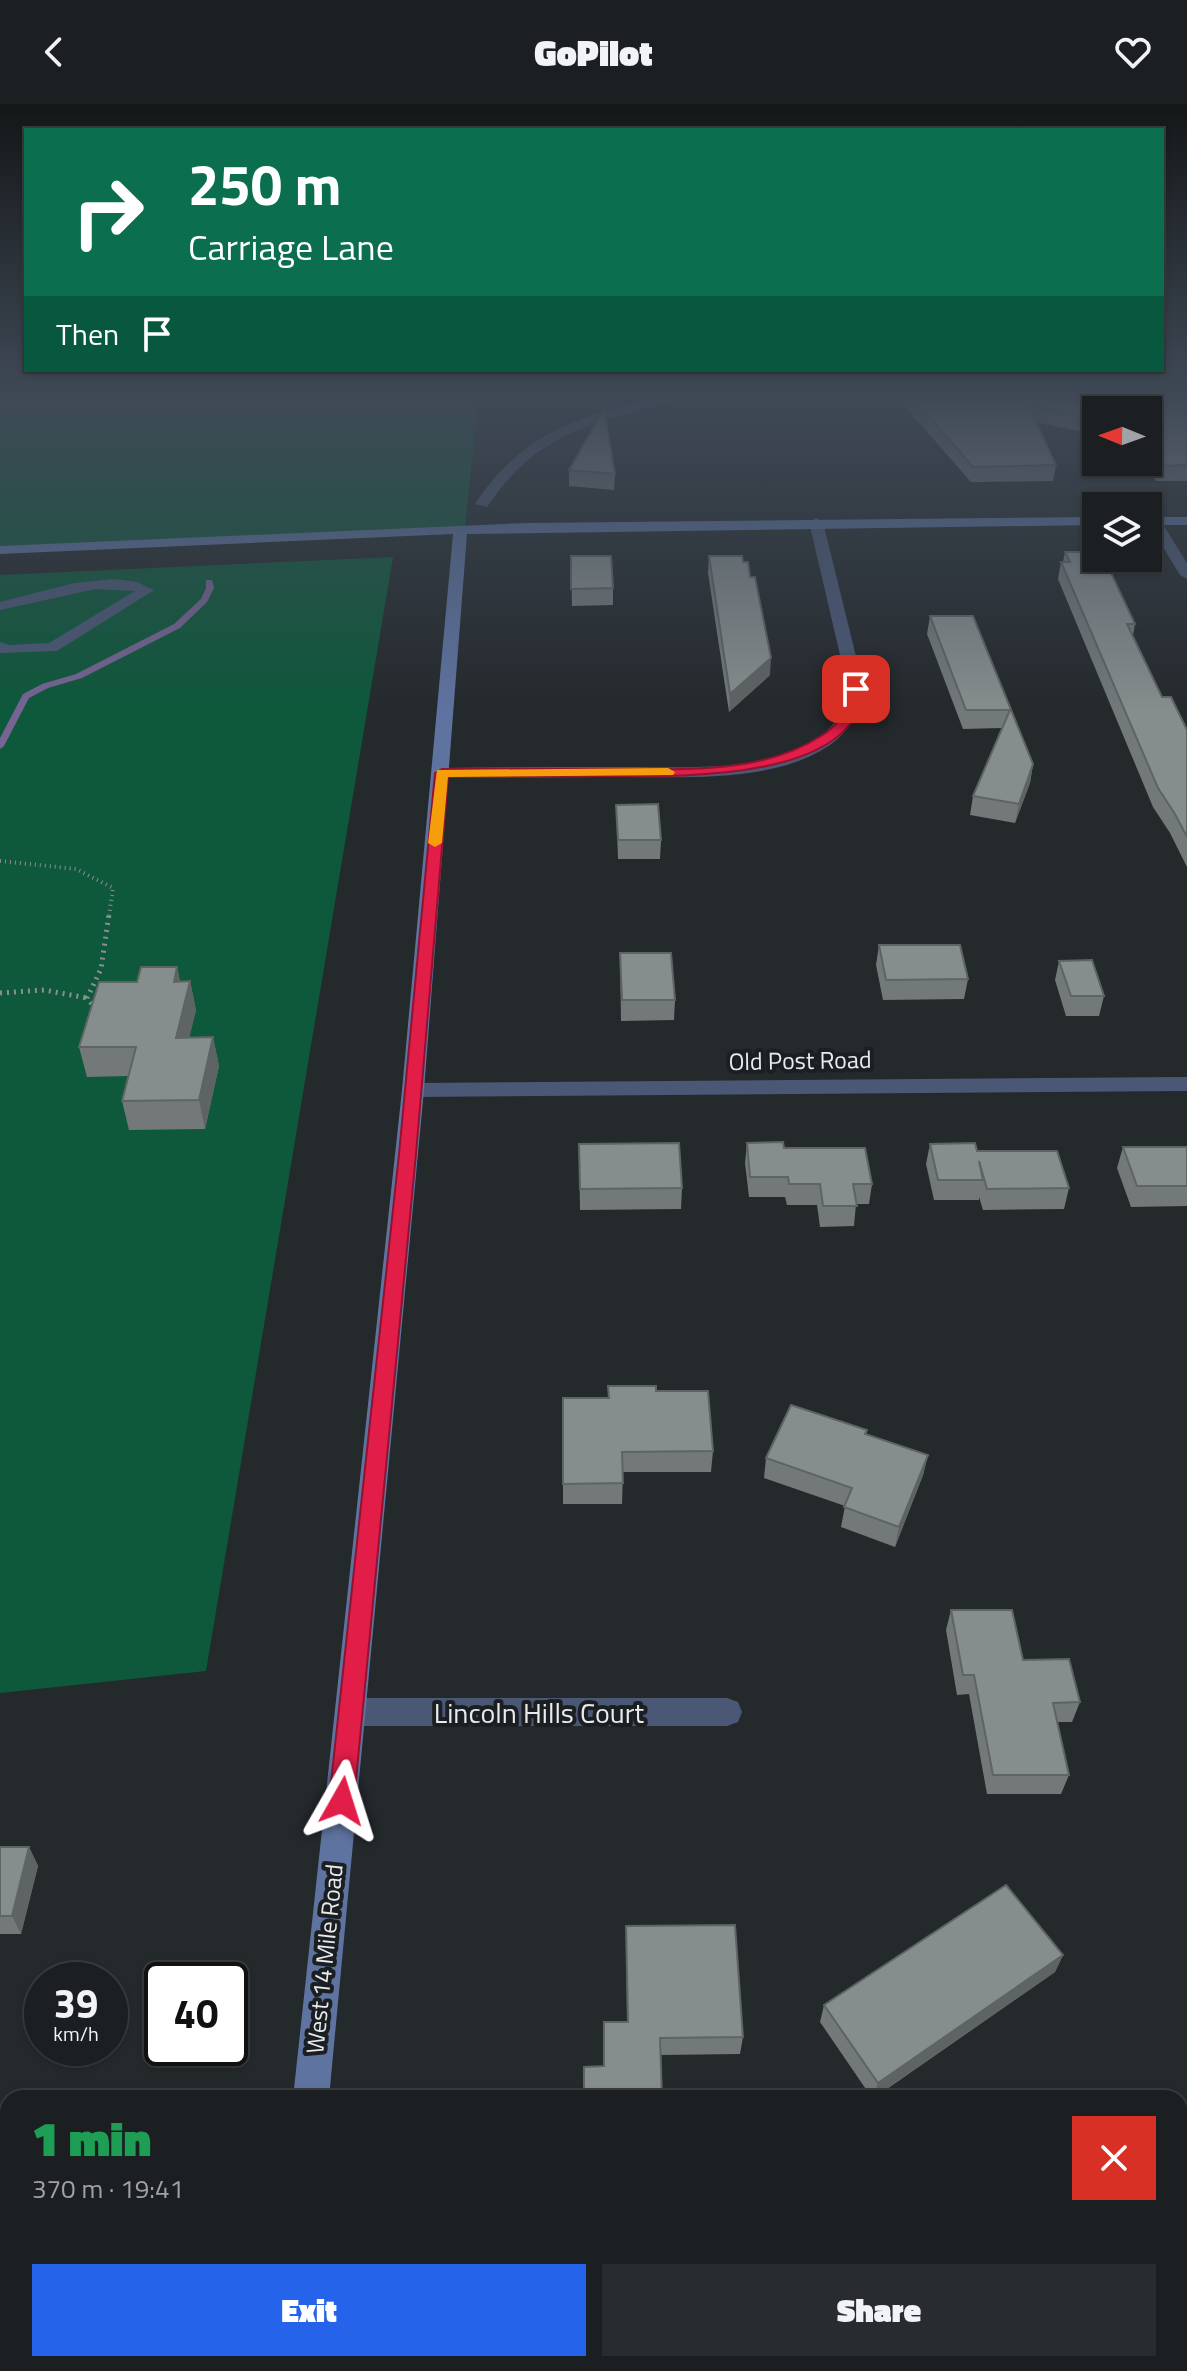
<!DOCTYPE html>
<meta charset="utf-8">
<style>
:root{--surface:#1b1f21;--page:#282c2e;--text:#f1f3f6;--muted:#a0a2a5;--line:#393d3f;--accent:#2563eb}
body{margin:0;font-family:"Titillium Web",sans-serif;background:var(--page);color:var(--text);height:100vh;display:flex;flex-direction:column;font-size:30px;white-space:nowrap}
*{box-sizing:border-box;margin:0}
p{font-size:26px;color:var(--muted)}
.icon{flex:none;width:44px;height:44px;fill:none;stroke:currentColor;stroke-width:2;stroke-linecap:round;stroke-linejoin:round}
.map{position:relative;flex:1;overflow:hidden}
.details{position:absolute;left:0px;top:1986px;width:1188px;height:282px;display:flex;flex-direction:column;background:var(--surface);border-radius:24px 24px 0 0;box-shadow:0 2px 6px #0004,0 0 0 2px var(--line)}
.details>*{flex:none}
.top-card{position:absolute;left:24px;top:24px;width:1140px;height:244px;border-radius:0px;box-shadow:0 2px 6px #0004,0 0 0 2px var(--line);background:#0b6e4f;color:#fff;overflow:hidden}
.needle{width:52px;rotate:271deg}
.controls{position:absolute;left:1082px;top:292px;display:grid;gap:16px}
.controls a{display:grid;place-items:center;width:80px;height:80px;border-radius:0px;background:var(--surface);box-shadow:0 2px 6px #0004,0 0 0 2px var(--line);font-size:40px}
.speed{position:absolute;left:24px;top:1858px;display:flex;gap:16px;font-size:40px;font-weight:700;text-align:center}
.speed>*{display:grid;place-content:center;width:104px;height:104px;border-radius:50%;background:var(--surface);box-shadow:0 2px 6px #0004,0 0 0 2px var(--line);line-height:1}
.speed small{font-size:20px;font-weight:400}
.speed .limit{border:4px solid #111;border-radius:12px;background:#fff;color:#111}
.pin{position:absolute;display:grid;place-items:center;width:68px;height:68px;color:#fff;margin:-34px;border-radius:16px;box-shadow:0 4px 12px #0006}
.me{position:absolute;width:88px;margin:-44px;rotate:6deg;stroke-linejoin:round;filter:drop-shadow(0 0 6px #0008)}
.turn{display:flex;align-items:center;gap:28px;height:168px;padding:0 32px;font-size:36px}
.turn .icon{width:104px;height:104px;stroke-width:2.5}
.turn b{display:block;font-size:56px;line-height:68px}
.then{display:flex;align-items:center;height:76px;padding:0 32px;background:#0003;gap:16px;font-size:30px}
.round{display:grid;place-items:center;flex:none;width:84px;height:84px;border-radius:0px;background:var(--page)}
.summary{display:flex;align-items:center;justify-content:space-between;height:136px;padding:0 32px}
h1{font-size:48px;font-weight:800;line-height:60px;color:#1e9e55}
.button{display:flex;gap:16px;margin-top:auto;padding:16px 32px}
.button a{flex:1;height:92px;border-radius:0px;background:var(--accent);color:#fff;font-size:32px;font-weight:800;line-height:92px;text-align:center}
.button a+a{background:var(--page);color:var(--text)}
header{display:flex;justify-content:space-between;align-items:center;height:104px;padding:0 32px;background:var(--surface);font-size:36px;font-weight:800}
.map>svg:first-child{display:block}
</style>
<header><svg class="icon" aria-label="back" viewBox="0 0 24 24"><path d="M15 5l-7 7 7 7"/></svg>GoPilot<svg class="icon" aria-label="heart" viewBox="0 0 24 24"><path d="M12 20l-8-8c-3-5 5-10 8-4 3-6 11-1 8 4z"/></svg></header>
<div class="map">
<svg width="1187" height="2267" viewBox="0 0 1187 2267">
<rect width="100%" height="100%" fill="#24292c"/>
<path fill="#0e583b" d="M0,290H479L465,423L0,443Z
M393,453L206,1567L0,1589V471Z"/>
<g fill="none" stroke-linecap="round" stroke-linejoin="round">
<path fill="#766493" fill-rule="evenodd" d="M206,476H212L214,484L207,498L180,524L82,574L48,584L29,594L4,642L0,645V634L23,590L42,580L76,570L174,520L201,495L206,484Z"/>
<path stroke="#8c8f92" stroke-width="4" stroke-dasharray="1 4" stroke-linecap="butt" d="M0,757L76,765L113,784L109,812"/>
<path stroke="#8c8f92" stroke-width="5" stroke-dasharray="2 5" stroke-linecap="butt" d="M0,889L44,886L87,894
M96,905L87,894L101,865L109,810"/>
<path fill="#4b5875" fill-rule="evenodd" d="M114,475L137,478L154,486L57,547L0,549V538L9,541L49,539L135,487L95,485L0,506V498L74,479Z"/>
<path fill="#4b5875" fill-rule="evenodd" d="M671,290H692C678,299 655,301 639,306C570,325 528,342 487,403L475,400C527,322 586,312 671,290Z
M1154,413L1159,414L1187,459V475L1180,471L1148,418Z
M816,414L823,418L864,585C859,608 850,627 830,641C772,681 676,672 608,673C553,673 497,674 442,674L433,669L442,664C499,663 556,663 613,663C679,662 758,671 817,635C836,622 843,607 848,585L809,418Z
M1187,973V987L413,993L405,991L402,986L405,981L413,979Z
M351,1594H727L738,1598L742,1608L738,1618L727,1622H351L340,1618L336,1608L340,1598Z
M8,2163V2203L0,2204V2164Z"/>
<path fill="#5e73a0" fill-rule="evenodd" d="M1096,413V421L467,430L424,986L329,1994H293L402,986L453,430L0,450V442L528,419Z
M1148,413H1187V421H1148Z
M263,2260H303V2267H263Z"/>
</g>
<path fill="#737979" d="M894,290H954L960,297L974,290H1187V377H1156L1143,358H1148V306H1096V331L1036,318L1056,361L1053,377L971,378Z
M569,366L615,370L614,386L569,382Z
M1065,448L1135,520L1133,531L1162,593L1187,626V763L1170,729L1153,703L1058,475L1061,458H1063Z
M571,452L613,484V501L572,502Z
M709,452L770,571L729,608L708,469Z
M930,512H973L1033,660L1030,679L1015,719L970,711L973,692L1002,624L963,625L927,530Z
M616,701L661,736L660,755H618Z
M879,841L968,875L964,895L883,896L876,861Z
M620,849L675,896L674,916L621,917Z
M1059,857L1104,892L1099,912H1066L1055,876Z
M177,863L180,878L190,877L196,906L189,934L213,933L219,962L205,1025L129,1026L122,997L128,972L87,973L79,943L137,878Z
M747,1039L784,1044L872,1080L869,1100H856L854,1122L820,1123L817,1101H787L785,1093H749L745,1059Z
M579,1040L682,1084L681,1105L580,1106Z
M930,1040L977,1047L1069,1084L1064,1105L983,1106L979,1093V1096H934L926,1060Z
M1123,1043H1187V1102L1131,1103L1117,1064Z
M608,1282L656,1287L713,1347L711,1368H623L622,1400H563V1294H608Z
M867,1326V1330L928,1351L923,1371L895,1443L841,1423L845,1402L764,1374L766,1354Z
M951,1506L1023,1556L1080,1598L1072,1618H1057L1069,1671L1061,1690H987L969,1590L957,1591L946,1526Z
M0,1743H29L38,1762L21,1830H0Z
M626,1822L743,1933L740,1950L661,1951L604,1962L627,1918Z
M1063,1851L1055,1868L874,1994H872L820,1918L824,1901Z"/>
<path fill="#5e6363" d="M771,554L770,571L729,608L730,590Z
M1033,660L1030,679L1015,719L1019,700Z
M177,863L183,891L174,878Z
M190,877L196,906L182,963L176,934Z
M213,933L219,962L205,1025L199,996Z
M928,1351L923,1371L895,1443L899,1423Z
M29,1743L38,1762L21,1830L12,1812Z
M1063,1851L1055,1868L873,1994L878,1979Z"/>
<path fill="#868d8d" stroke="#5e6363" stroke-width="2" d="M909,290H954L960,297L974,290H1166L1187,295V361L1160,362L1148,345V306H1096V315L1028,301L1056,361L973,363Z
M604,305L615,370L569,366Z
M1065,448H1096V454H1104L1135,520H1127L1162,593H1171L1187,626V733L1175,710L1158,684L1061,458H1070Z
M571,452H611L613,484L571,485Z
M709,452H742L743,458H748L750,473H755L771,554L730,590Z
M930,512H973L1033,660L1019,700L973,692L1010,606H966Z
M658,700L661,736H618L616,701Z
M879,841H960L968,875L886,876Z
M620,849H671L675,896H622Z
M1092,856L1104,892H1071L1059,857Z
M141,863H177L174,878L190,877L176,934L213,933L199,996L122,997L136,943H79L99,878H137Z
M783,1038L784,1044H865L872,1080H853L857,1102H823L820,1080H789L788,1073H750L747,1039Z
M679,1039L682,1084L580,1085L579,1040Z
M975,1039L977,1047H1057L1069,1084L987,1085L979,1057L983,1076H938L930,1040Z
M1123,1043H1187V1082H1137Z
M608,1282H656V1287H708L713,1347L622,1348L623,1379L563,1380V1294H609Z
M791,1301L867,1326L865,1330L928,1351L899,1423L844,1403L852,1384L766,1354Z
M951,1506H1012L1023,1556L1069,1555L1080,1598L1053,1599L1069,1671H993L974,1571H963Z
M0,1743H29L12,1812H0Z
M1006,1781L1063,1851L878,1979L824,1901Z
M735,1821L743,1933L660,1934L662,1994H584V1963L604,1962V1918H628L626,1822Z"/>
<linearGradient id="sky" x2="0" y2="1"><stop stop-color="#141718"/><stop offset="0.48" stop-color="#3f4956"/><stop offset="1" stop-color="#3f4956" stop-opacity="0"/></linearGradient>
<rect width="1187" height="608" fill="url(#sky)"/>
<path fill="#e11d48" stroke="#92132f" stroke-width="2" d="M852,583L863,585C857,682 661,672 595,672C546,673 497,673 448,673L416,1050L354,1697L350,1705L342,1708L333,1705L329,1697L399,1050L435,669L442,665C495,665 548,665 601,665C672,664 758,673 821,632C843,619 845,603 852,583Z"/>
<path fill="#f59e0b" d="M668,664L675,668L673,671L448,673L442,739L435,743L428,739L437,666Z"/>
<g text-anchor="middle" stroke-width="8" stroke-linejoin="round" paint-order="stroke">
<g font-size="24" fill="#e8ebed" stroke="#1b1f22">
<text transform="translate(800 957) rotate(-1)" y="8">Old Post Road</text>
<text transform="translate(325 1855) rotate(-84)" y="8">West 14 Mile Road</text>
</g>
<g font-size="28" fill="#e8ebed" stroke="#1b1f22">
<text x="539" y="1619">Lincoln Hills Court</text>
</g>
</g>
</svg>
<div class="controls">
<a><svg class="needle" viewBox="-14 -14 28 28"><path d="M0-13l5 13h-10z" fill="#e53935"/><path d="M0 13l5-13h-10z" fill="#a0a2a5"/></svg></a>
<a><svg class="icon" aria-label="layers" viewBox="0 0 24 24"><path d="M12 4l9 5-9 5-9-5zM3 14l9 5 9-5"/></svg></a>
</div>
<div class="speed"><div>39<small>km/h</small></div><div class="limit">40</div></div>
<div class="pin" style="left:856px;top:585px;background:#d93025"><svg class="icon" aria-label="arrive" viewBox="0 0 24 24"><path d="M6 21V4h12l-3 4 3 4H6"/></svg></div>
<svg class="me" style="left:342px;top:1697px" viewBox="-20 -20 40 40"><path d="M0-17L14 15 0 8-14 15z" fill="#e11d48" stroke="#fff" stroke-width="4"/></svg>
<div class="top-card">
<div class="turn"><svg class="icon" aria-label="right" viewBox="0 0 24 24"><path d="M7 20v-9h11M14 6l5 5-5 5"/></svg><div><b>250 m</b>Carriage Lane</div></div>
<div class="then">Then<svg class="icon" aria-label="arrive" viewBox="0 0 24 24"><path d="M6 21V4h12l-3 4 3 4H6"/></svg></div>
</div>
<section class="details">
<div class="summary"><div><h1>1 min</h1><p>370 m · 19:41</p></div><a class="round" style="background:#d93025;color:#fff"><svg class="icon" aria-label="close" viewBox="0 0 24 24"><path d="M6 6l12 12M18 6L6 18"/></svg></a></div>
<div class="button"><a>Exit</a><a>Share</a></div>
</section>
</div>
